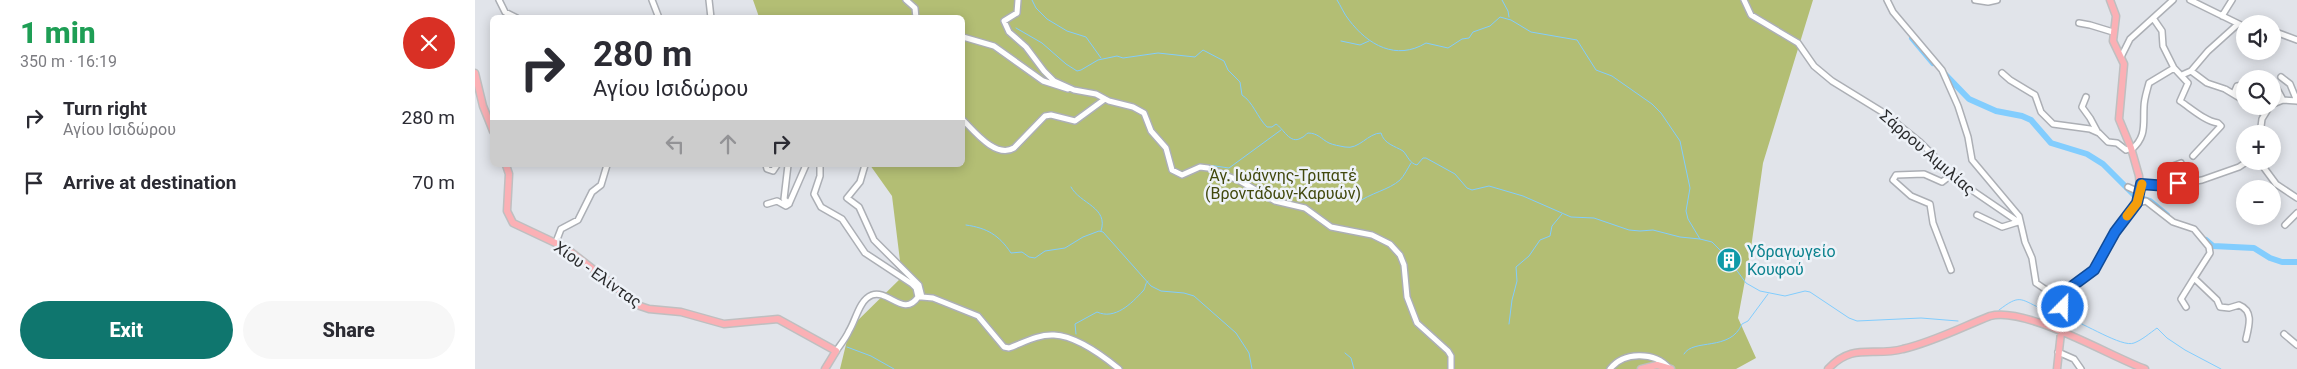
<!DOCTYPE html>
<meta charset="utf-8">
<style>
:root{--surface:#fff;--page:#f7f7f7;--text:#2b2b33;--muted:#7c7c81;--accent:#0f766e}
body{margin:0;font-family:Roboto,sans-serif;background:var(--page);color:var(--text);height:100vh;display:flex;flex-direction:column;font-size:19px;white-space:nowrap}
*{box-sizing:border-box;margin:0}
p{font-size:16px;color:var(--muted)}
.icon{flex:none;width:28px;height:28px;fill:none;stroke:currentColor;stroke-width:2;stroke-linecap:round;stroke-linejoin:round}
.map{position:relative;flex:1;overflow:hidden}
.drawer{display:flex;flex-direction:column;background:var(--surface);width:475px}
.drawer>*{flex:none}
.banner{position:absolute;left:15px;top:15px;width:475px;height:152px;border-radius:8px;box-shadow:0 2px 12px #0003;background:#fff;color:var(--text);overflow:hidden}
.fabs{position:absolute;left:1761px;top:15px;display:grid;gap:10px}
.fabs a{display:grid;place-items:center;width:45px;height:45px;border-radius:50%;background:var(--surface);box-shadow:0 2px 12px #0003;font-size:25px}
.pin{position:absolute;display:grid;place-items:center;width:42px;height:42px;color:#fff;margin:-21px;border-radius:10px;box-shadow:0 2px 8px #0006}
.me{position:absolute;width:55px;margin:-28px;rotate:23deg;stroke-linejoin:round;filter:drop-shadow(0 0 4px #0008)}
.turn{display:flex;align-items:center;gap:18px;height:105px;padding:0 20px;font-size:22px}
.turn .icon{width:65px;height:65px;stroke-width:2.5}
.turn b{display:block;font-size:35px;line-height:42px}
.lanes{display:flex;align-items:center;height:48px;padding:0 20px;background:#0003;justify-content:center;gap:25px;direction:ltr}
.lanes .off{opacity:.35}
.round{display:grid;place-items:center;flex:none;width:52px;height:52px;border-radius:26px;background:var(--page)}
.head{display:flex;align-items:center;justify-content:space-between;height:85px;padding:0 20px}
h1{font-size:30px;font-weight:800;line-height:38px;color:#1e9e55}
.button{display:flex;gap:10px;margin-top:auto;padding:10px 20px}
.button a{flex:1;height:58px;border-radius:30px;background:var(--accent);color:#fff;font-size:20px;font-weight:800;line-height:58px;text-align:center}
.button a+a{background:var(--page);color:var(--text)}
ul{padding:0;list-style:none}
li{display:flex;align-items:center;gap:15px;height:65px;padding:0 20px}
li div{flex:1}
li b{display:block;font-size:19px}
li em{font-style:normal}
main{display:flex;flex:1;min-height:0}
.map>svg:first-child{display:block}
</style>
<main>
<section class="drawer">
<div class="head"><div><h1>1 min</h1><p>350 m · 16:19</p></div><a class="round" style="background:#d93025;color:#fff"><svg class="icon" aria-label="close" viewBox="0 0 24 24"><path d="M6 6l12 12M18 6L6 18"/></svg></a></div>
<ul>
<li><svg class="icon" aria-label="right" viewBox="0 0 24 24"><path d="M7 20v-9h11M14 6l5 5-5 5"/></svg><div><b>Turn right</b><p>Αγίου Ισιδώρου</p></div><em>280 m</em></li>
<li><svg class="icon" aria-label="arrive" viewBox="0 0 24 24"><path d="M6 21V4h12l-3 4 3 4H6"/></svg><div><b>Arrive at destination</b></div><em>70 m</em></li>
</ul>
<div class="button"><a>Exit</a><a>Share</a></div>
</section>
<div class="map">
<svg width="1822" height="369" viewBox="0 0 1822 369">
<rect width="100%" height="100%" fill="#e1e4ea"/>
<path fill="#b3be74" d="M278,0H1338L1288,163L1276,248L1263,318L1281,358L1261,369H365L375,328L427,277L417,196L395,165H488V18L284,17Z"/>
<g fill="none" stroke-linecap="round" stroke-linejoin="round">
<path stroke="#82cdfe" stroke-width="1" d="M557,0L561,8L572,19L592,31L611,37L626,58
M862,0C866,6 869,14 874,20C893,45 921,61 951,43L973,48L987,39L994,38L998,32L1015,26L1025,17L1036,20L1056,32L1102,40L1121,70L1137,76L1177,104L1186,113L1205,141L1215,188L1211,211L1213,219L1225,239
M1027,0L1033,11L1034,17
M541,28L567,43L591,64L602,71L606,70L623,60L642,56L648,58L683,53L720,57L728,50L749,61L753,70L765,82L767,95C778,102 782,117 792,127H797L801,124C808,128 815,145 826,138C829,137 831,134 833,133C843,133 846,139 854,143C858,145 865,146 870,147C884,150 893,133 906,133C909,144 920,146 928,151C933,156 934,163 942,165L948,158H951L980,174L992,188L997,190L1014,186L1048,196L1096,217L1119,218L1154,230L1165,231L1178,230L1205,237L1225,239L1237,242L1252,257L1271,283L1285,291L1310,296L1330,291L1335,292L1374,318L1382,321L1446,318L1483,321
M866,41L885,45L894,41
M733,165L754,168L806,130
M596,187C605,204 634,207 626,231
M882,203C895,193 914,190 925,180C929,176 933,168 936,163
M491,225C512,228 524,235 536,253L547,252L554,257L560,258L570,251L590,248L608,237L624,231L628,232L676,286L686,291L709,293L719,296L761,333L774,353L777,369
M1524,310C1545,294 1545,299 1565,308C1572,311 1578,311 1584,316
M1594,319C1608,322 1647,348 1659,343C1667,340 1675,333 1682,328L1692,338L1710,350L1746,369
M1034,324L1037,300L1042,281L1041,267L1054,256L1065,240L1075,236L1077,226L1087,214
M601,334L600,324L622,312C640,320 656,304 668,291C671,288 669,285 673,281
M372,347L396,356L419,369
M870,353L876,358L879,369
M1209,354C1218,338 1255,352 1267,324L1273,321L1293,294"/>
<path stroke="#82cdfe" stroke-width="6" d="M1437,38L1458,63
M1467,71L1494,99L1521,111L1547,116L1556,120L1576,143L1612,154L1628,164L1660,196L1675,201L1692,215
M1731,240L1738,246L1779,248L1795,258L1807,262H1822"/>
<defs>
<path id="minor" d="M24,0L30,12L42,18
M177,0L184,18
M234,0L236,18
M431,0L440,8L441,18
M543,0L542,13L529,21L534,32L551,47L569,71L579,81L599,90L621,94L634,101L658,107L669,113L676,131L691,148L697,170L707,175L725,167L733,168L765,181L800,201L830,208L856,227L897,235L915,244L925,255L929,265L932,297L942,323L973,351L976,356V369
M1269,0L1276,15L1323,43L1339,66L1357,81L1409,113L1445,142L1485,182L1545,223
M1412,0L1418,12L1467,70L1483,106L1493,137L1497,160L1544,216L1550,242L1557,258L1561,283L1589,302
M1500,0L1513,2L1522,0
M1715,0L1770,27
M1747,16L1757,0
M1678,18L1687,31L1688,46L1699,68
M1604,23L1615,25L1638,32
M1798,31L1822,40
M488,37L519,46L568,81L593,89
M1646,57L1655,39L1698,0
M1716,71L1732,83L1750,89L1770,101
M1527,73L1535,80L1560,95L1566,112L1578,124L1615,129L1624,133L1633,142L1642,143L1651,150L1656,148
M1707,75L1716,71L1733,51L1763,24
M1806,77L1815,84L1822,101
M1798,86L1802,89L1808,100
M1759,93L1762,86L1770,85
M1611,97L1607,107L1615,118L1622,131
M1798,104L1808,100L1822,101
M1778,106L1789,114
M488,120C499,131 521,159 539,148L570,116L576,115L600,121L630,99
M1785,134L1787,119L1795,106
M1656,150C1672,137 1668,124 1669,107C1669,99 1672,91 1674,83L1699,68L1713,83L1705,101C1717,109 1730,121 1743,123L1746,126L1718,156
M1784,161L1801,184L1822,198
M291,165L292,169L298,171L302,165
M313,165L309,199L314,204L331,165
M345,165V176L339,194L346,207L367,219L390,253L437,284L441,288L443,297C429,318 413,289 397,295C384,300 381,320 374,331C371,338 366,344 361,351
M390,165L385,182L372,198L384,207L399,240L444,285L447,297H445
M1665,184L1691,186L1727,180L1764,167L1773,161
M1697,185L1698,166L1706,163
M1653,187L1664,192
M1662,203L1671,201L1698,222L1719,229L1734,247L1735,253L1719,278L1742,300L1745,307L1754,308L1764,305C1779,311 1774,326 1771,339
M292,204L302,201L311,206L314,204
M1502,215L1527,227L1543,222
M1810,225L1822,213
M81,242L86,229L103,220L117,192L126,185L132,165
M1476,270L1458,223L1455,204L1436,196L1418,180L1421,175L1449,174L1467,182L1476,175
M447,297L458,298L503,316L529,347L534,348C548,343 563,334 579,335C601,336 627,355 644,369
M1711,307L1706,299L1719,278
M1809,334L1822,345
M1583,352L1599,359L1606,369
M1135,369C1148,352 1179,351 1194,368"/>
<path id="major" d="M0,73L8,106L18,131
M31,165L34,174L32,211L38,223L91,248L165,306L174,309L206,312L249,324L303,319L361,351L350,369
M1166,369L1182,365L1196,369
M1353,369C1378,342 1398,357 1428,349C1458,342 1487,327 1515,316C1551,306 1634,356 1670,369
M1582,369L1590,296L1602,281L1619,270L1640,232L1662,203L1665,188L1664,176L1656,148L1644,119L1649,64L1638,41L1641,16L1635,0"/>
</defs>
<use href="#minor" stroke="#acafb5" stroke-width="8"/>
<use href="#major" stroke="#bfbfc0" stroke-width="9"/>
<use href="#minor" stroke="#fff" stroke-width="5"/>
<use href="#major" stroke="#fbb0b5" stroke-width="6"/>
</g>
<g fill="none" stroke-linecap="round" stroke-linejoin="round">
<defs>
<path id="route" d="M1588,307L1590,296L1596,287L1619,270L1640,232L1662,203L1666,184L1692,186L1703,183"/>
</defs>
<use href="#route" stroke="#114b97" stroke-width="12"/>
<use href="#route" stroke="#1a73e8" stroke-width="9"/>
<path stroke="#f59e0b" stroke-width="9" d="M1652,216L1662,203L1667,184"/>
</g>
<defs>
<symbol id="building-disc" viewBox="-11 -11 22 22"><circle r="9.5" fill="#0f9aa8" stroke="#eef2f8"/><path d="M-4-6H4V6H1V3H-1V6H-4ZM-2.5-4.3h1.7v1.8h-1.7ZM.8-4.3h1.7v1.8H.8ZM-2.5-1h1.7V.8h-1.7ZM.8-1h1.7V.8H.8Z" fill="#fff"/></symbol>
</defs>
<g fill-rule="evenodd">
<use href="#building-disc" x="1240" y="246" width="28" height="28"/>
</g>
<g text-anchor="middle" stroke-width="5" stroke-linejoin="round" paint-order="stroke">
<g font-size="16" fill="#2a2b2d" stroke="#eef2f8">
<text transform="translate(1453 152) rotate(41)" y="6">Σάρρου Αιμιλίας</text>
<text transform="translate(123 274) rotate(35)" y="6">Χίου - Ελίντας</text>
</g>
<g font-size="16" fill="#42490e" stroke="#eef2f8">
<text x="808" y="181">Άγ. Ιωάννης-Τριπατέ<tspan x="808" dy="18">(Βροντάδων-Καρυών)</tspan></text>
</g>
<g font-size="16" fill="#0d838f" stroke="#eef2f8" text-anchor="start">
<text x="1272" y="257">Υδραγωγείο<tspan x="1272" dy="18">Κουφού</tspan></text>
</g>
</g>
</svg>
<div class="fabs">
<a><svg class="icon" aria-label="sound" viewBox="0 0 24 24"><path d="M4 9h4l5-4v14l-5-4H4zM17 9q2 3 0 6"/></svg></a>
<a><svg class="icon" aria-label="search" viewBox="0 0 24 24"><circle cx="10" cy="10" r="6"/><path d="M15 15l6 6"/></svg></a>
<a>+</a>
<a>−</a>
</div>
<div class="pin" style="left:1703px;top:183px;background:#d93025"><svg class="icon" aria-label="arrive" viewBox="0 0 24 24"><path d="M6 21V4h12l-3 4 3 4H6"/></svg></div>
<svg class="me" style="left:1588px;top:307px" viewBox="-20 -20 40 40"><circle r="17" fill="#1a73e8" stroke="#fff" stroke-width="3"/><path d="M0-11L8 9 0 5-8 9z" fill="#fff"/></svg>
<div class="banner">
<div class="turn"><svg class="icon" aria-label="right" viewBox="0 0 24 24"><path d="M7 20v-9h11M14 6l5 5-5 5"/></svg><div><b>280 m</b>Αγίου Ισιδώρου</div></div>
<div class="lanes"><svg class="icon off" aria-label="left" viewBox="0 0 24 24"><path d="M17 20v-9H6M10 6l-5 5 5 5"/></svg><svg class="icon off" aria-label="ahead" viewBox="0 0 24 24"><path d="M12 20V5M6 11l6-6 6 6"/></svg><svg class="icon" aria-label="right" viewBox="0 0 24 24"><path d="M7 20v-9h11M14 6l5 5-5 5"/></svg></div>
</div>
</div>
</main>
